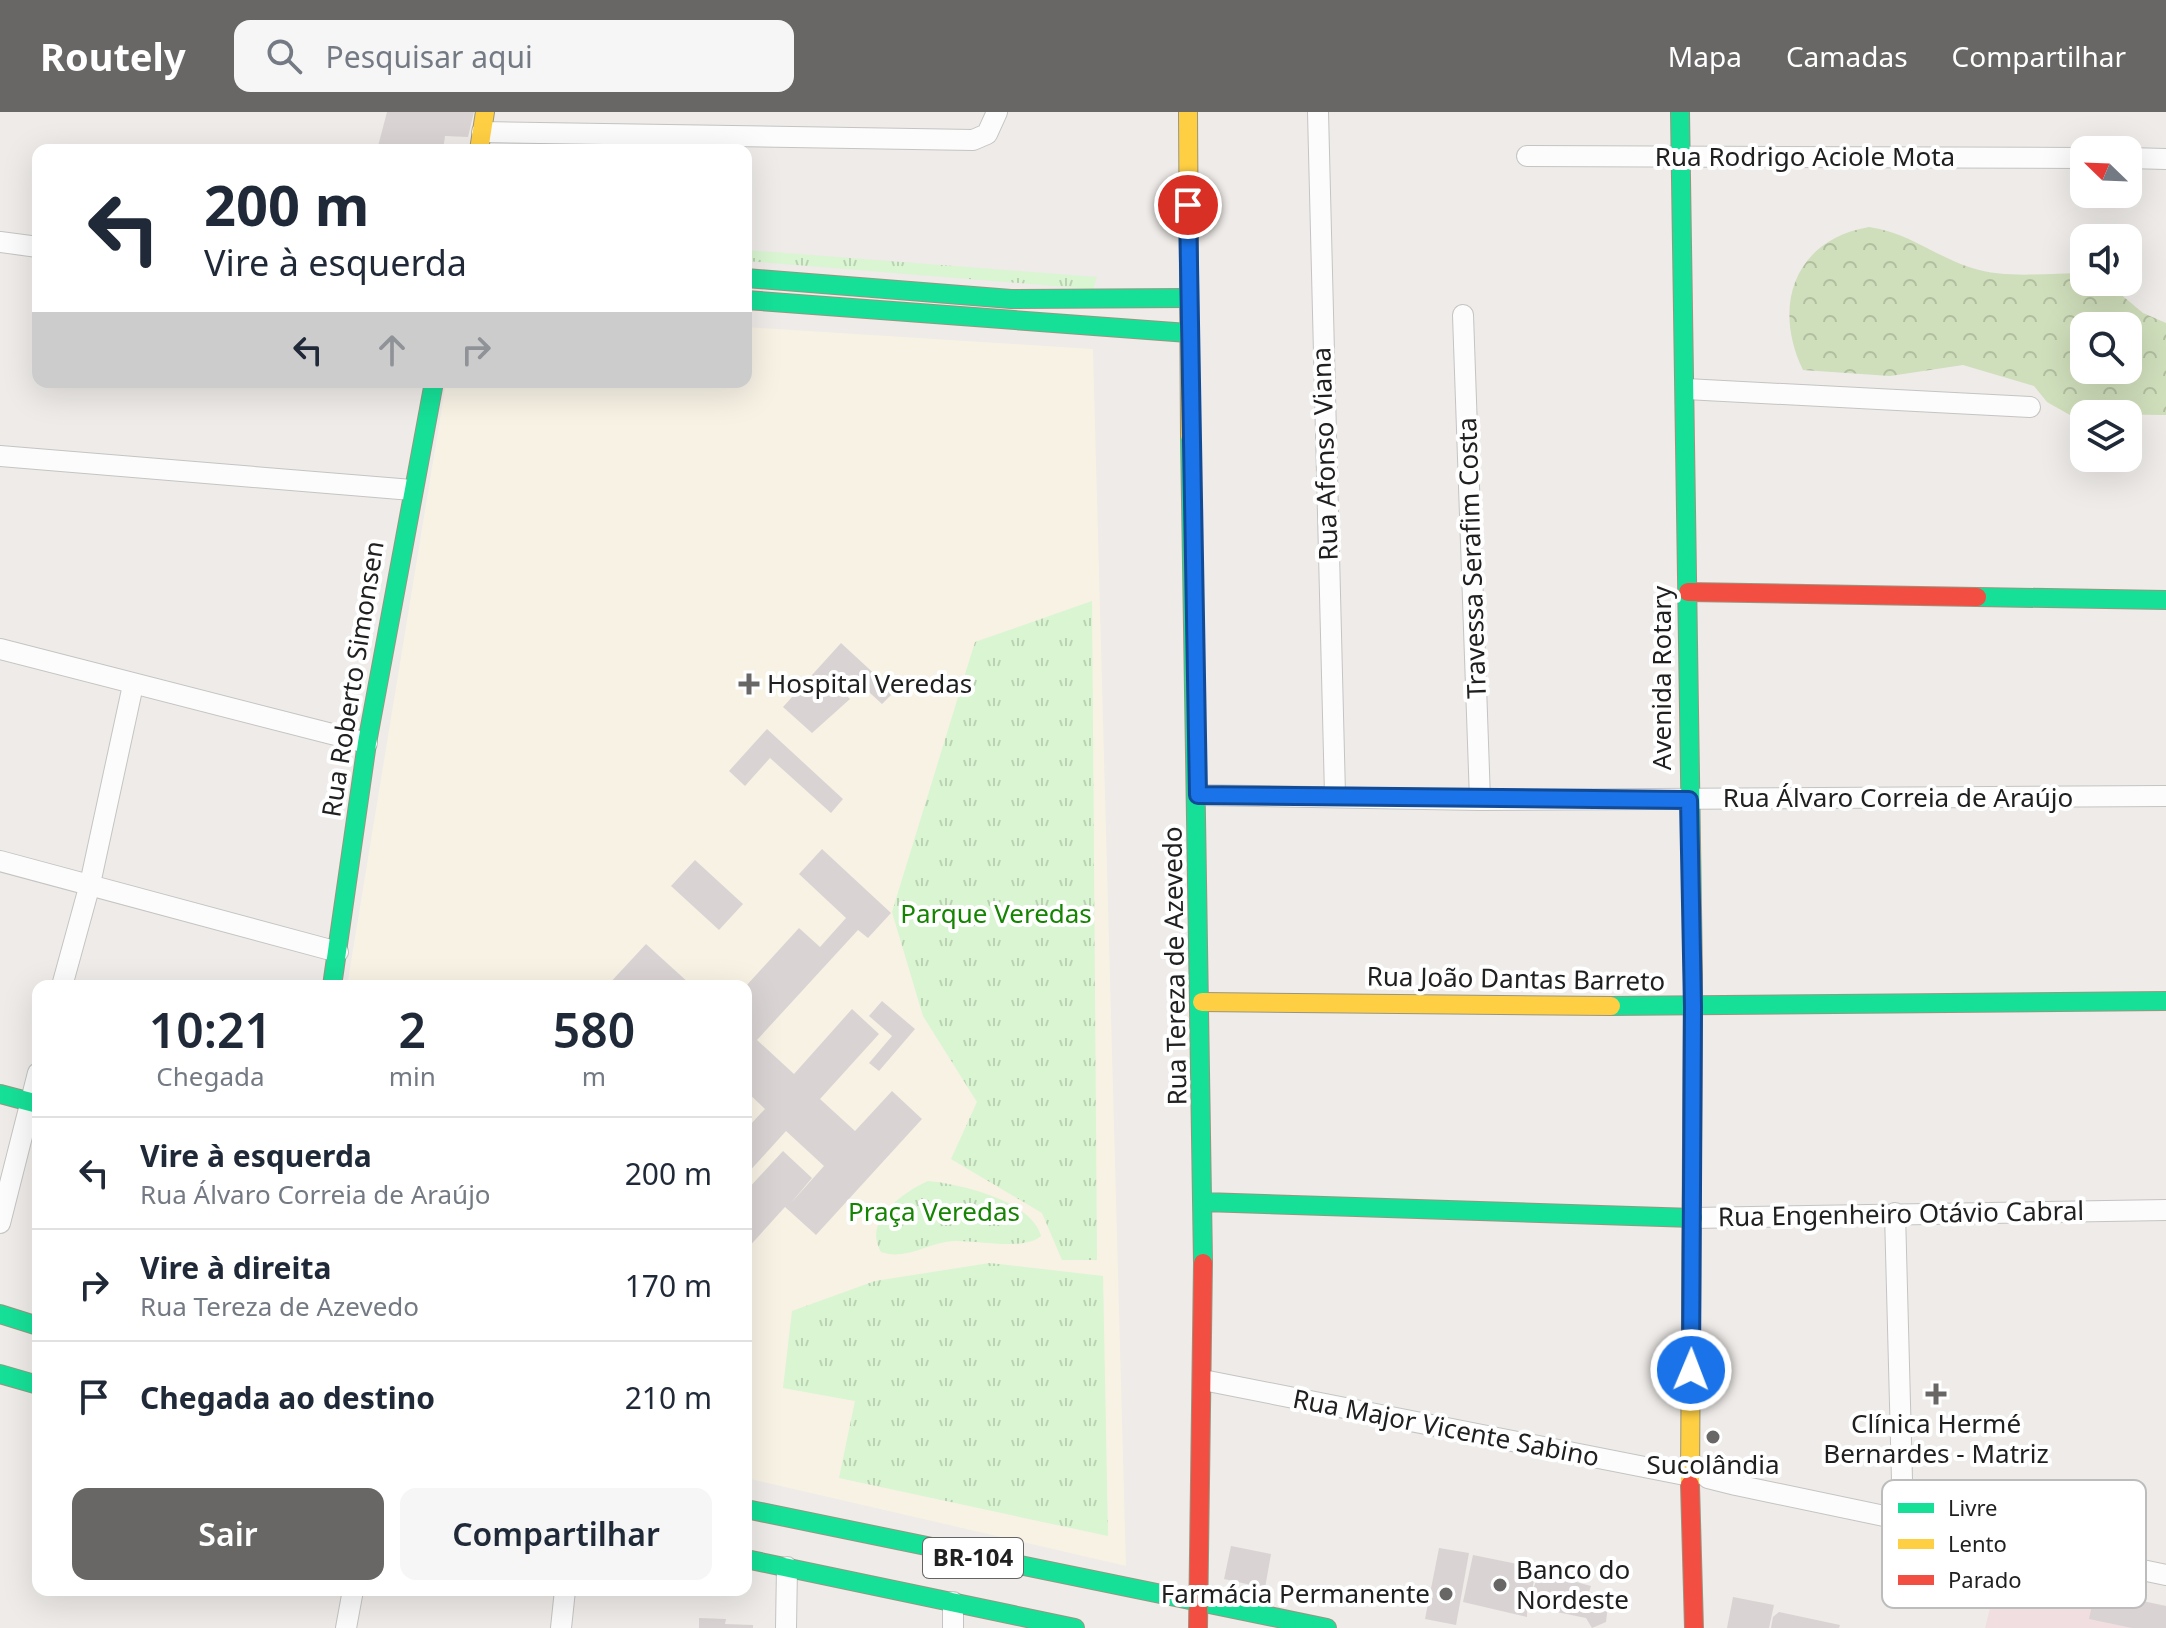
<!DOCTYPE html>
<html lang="pt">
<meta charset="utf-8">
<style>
:root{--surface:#fff;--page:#f6f6f7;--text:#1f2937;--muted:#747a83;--line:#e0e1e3;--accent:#686766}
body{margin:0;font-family:"Noto Sans",sans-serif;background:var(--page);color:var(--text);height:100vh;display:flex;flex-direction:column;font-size:30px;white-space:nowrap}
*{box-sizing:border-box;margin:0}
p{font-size:26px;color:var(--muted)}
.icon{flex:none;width:44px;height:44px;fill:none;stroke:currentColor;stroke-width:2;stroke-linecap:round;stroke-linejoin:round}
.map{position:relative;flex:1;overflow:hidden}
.side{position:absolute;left:32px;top:868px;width:720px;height:616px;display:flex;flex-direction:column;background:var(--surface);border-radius:16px;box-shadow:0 8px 32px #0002}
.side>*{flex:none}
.hud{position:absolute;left:32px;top:32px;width:720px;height:244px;border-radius:16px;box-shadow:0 8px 32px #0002;background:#fff;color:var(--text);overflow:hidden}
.needle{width:52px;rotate:293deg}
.fabs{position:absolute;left:2070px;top:24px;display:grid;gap:16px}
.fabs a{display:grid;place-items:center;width:72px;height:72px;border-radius:16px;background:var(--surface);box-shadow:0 8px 32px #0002;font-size:40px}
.pin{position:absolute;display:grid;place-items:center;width:68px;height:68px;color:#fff;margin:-34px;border:4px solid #fff;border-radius:50%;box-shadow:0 2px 8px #0007}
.me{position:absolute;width:88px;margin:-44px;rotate:1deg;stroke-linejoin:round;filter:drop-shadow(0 0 6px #0008)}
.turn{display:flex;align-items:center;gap:28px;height:168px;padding:0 40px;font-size:36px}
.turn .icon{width:104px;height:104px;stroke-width:2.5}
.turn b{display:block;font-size:56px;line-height:68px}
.lanes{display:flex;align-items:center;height:76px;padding:0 40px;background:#0003;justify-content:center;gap:40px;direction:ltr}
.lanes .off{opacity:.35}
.eta{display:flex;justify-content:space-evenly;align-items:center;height:136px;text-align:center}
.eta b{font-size:48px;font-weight:600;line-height:56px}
.action{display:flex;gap:16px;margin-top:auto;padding:16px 40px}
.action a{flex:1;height:92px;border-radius:16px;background:var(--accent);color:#fff;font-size:32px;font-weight:600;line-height:92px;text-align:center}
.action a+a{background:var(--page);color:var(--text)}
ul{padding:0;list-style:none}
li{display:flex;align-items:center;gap:24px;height:112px;padding:0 40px;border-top:2px solid var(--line)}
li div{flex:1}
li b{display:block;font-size:30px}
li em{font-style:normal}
header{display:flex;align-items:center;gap:48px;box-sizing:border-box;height:112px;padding:0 40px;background:var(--accent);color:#fff}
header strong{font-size:38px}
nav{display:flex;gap:44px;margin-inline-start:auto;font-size:28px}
.search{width:560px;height:72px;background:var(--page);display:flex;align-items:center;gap:20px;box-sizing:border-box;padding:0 28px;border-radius:16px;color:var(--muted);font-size:30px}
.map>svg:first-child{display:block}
</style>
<header>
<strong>Routely</strong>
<div class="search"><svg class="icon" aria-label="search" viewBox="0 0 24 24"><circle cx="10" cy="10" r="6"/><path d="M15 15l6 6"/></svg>Pesquisar aqui</div>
<nav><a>Mapa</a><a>Camadas</a><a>Compartilhar</a></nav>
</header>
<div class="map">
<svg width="2166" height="1516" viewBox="0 0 2166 1516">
<defs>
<pattern id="forest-crowns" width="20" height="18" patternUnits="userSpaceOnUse" patternTransform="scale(2)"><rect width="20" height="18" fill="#cfdebb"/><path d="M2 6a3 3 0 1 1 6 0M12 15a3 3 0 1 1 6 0" fill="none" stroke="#b1bea0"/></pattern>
<pattern id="park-tufts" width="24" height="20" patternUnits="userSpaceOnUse" patternTransform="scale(2)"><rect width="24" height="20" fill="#d9f5d1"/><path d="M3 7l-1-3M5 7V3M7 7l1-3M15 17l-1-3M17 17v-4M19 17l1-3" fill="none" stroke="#bad2b3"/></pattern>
</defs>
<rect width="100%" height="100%" fill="#eeebe8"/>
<path fill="#f1dee0" d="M2000,1458L2166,1494V1516H1985Z"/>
<path fill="#f7f2e4" d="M746,215L1093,237L1126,1454L746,1366V874H347L446,270H746Z"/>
<path fill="url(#forest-crowns)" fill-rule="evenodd" d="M1869,115C1910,121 1934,144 1972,156C2006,167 2048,161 2084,161V170H2106L2143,201L2166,211V303L2084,302V306L2077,307L2047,290L2034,274L1963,253L1890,264L1803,258C1772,194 1794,128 1869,115ZM2084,214H2128V258H2084Z"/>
<path fill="url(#park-tufts)" d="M746,138L1097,165L1093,177L746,149Z
M1092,489L1097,1148H1062L1042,1101L951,1047L977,990L923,904L892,800L975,530Z
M928,1069C959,1072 1031,1088 1041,1124C1024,1139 978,1128 954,1129C928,1130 907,1149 881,1140C862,1108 904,1080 928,1069Z
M990,1151L1103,1164L1108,1424L839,1366L855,1289L783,1276L792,1199L875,1169Z"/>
<path fill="#d9d4d3" d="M387,0H474L468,25L445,24L443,38H377Z
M841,531L894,580L882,592L858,570L846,583L850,587L812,621L783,595Z
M767,617L843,687L831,701L770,646L745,674L729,659Z
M822,737L891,801L868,826L858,818L757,928L794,962L852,897L879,922L820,987L855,1019L892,979L922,1007L816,1123L785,1095L746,1138V1079L783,1039L812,1066L790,1092L824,1054L786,1019L746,1063V1017L765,997L746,979V874L799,816L820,835L846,806L799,762Z
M695,748L743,792L719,818L671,774Z
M646,832L690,872L688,874H607Z
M882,889L915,917L879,959L869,951L892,924L869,904Z
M1231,1434L1271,1442L1265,1476L1224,1467Z
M1439,1436L1469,1441L1456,1513L1425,1507Z
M1473,1443L1537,1456L1529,1490L1539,1460L1591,1474L1589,1480L1609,1484L1606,1510L1592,1516L1586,1506L1527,1494V1505L1463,1490Z
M2095,1479L2166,1494V1516H2132L2089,1507Z
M1733,1485L1774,1493L1769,1516H1727Z
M1779,1500L1840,1513L1839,1516H1771L1773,1505Z
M699,1506L726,1507L725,1512L753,1513V1516H699Z"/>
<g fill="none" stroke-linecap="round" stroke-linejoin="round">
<defs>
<path id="street" d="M1318,0L1335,683
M482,20L973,28L987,22L997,0
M1527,44L2084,46
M2128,46L2166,47
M0,130L38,135
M1463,203L1480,688
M1686,277L2030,295
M0,344L412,378
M0,537L367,631
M1198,683L1480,688L2166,684
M0,749L338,840
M62,874L90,772L133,573
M1895,1101L1903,1406
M1693,1106L2166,1098
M0,1111L38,961
M1203,1268L1690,1364
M1690,1349L1708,1366L1736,1373L2166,1463
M346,1516L353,1478
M561,1516L565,1478
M786,1516L787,1455
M953,1516V1490"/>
<path id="fast" d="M1680,0L1693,863
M746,166L1011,187L1188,186
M746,188L1188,221
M1190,324L1203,1151
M1977,485L2166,488
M332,874L367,631L434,270
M1611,894L2166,889
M0,982L38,992
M1204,1090L1693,1106
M0,1202L38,1214
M0,1262L38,1273
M746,1397L1327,1516
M746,1447L1075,1516"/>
<path id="slow" d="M1188,0L1190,324
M479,38L485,0
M1202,890L1611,894
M1690,1373L1693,863"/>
<path id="jam" d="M1688,480L1977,485
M1690,1373L1694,1516
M1198,1516L1203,1151"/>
</defs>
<use href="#street" stroke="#c5c4c3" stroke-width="22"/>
<use href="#fast" stroke="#99957f" stroke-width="20"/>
<use href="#slow" stroke="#99957f" stroke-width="20"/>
<use href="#jam" stroke="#99957f" stroke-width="20"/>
<use href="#street" stroke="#fcfcfc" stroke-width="20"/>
<use href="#fast" stroke="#16e098" stroke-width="18"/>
<use href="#slow" stroke="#ffcf43" stroke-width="18"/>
<use href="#jam" stroke="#f24e42" stroke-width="18"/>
</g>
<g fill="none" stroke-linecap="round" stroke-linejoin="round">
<defs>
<path id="route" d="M1188,93L1198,683L1689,688L1693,895L1691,1258"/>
</defs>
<use href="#route" stroke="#114b97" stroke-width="20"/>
<use href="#route" stroke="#1a73e8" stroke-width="14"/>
</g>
<g fill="#686766" stroke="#fff" stroke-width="3">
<path d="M745 560h8v8h8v8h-8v8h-8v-8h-8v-8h8z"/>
<path d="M1932 1270h8v8h8v8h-8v8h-8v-8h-8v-8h8z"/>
<circle cx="1713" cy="1325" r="8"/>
<circle cx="1500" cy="1473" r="8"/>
<circle cx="1446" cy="1482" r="8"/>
</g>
<g text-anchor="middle" stroke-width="8" stroke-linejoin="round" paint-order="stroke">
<rect fill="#fff" stroke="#636363" stroke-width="2" x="923" y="1426" width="100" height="40" rx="6"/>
<g font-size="24" font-weight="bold" fill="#202020">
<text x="973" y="1454">BR-104</text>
</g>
<g font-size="26" fill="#202020" stroke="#fff">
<text x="1805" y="54">Rua Rodrigo Aciole Mota</text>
<text transform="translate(1325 342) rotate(-92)" y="9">Rua Afonso Viana</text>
<text transform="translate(1472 446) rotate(-92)" y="9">Travessa Serafim Costa</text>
<text transform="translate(1662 566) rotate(-90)" y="9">Avenida Rotary</text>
<text transform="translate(353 567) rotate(-81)" y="9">Rua Roberto Simonsen</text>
<text x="1898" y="695">Rua Álvaro Correia de Araújo</text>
<text transform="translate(1175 854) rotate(-91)" y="9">Rua Tereza de Azevedo</text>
<text transform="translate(1516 867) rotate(1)" y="9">Rua João Dantas Barreto</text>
<text transform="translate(1901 1102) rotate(-1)" y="9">Rua Engenheiro Otávio Cabral</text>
<text transform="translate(1446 1316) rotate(11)" y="9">Rua Major Vicente Sabino</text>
</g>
<g font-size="26" fill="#202020" stroke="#fff" text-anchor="start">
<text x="767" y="581">Hospital Veredas</text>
<text x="1936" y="1321" text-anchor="middle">Clínica Hermé<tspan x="1936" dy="30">Bernardes - Matriz</tspan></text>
<text x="1713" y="1362" text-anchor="middle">Sucolândia</text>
<text x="1516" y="1467">Banco do<tspan x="1516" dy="30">Nordeste</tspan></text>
<text x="1430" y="1491" text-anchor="end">Farmácia Permanente</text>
</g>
<g font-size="26" fill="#158402" stroke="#fff">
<text x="996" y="811">Parque Veredas</text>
<text x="934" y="1109">Praça Veredas</text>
</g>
</g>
<rect x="1882" y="1368" width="264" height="128" rx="12" fill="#fff" stroke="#bcbcbc" stroke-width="2"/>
<rect x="1898" y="1391" width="36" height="10" fill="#16e098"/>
<rect x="1898" y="1427" width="36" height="10" fill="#ffcf43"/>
<rect x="1898" y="1463" width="36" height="10" fill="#f24e42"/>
<g font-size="22" fill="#202020">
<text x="1948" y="1404">Livre</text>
<text x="1948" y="1440">Lento</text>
<text x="1948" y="1476">Parado</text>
</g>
</svg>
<div class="fabs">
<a><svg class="needle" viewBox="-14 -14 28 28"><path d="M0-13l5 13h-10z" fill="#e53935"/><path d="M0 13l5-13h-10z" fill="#747a83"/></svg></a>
<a><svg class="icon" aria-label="sound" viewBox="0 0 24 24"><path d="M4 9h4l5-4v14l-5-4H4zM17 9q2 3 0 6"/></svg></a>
<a><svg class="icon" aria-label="search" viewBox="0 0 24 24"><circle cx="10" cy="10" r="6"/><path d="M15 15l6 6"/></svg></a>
<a><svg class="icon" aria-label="layers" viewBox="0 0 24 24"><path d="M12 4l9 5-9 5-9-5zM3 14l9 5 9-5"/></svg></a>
</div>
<div class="pin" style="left:1188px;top:93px;background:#d93025"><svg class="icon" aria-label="arrive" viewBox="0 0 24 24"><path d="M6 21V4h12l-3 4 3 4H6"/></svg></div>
<svg class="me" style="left:1691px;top:1258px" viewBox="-20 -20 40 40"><circle r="17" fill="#1a73e8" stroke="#fff" stroke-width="3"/><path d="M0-11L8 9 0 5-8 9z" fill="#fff"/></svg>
<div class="hud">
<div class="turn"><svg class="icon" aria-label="left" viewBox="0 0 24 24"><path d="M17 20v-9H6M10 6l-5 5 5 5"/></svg><div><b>200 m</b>Vire à esquerda</div></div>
<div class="lanes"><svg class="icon" aria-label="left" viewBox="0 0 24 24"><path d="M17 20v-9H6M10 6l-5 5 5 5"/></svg><svg class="icon off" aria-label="ahead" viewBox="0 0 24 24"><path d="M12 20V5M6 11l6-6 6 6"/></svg><svg class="icon off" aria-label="right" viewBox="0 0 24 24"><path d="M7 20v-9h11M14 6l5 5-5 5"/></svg></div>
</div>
<section class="side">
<div class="eta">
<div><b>10:21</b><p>Chegada</p></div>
<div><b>2</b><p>min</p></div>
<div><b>580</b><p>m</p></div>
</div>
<ul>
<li><svg class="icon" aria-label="left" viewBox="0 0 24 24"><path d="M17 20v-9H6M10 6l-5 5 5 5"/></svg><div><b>Vire à esquerda</b><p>Rua Álvaro Correia de Araújo</p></div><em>200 m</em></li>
<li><svg class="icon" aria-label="right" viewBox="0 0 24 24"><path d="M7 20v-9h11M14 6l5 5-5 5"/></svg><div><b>Vire à direita</b><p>Rua Tereza de Azevedo</p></div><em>170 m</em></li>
<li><svg class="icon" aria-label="arrive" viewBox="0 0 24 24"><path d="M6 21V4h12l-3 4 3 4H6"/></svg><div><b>Chegada ao destino</b></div><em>210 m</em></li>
</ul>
<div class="action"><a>Sair</a><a>Compartilhar</a></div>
</section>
</div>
